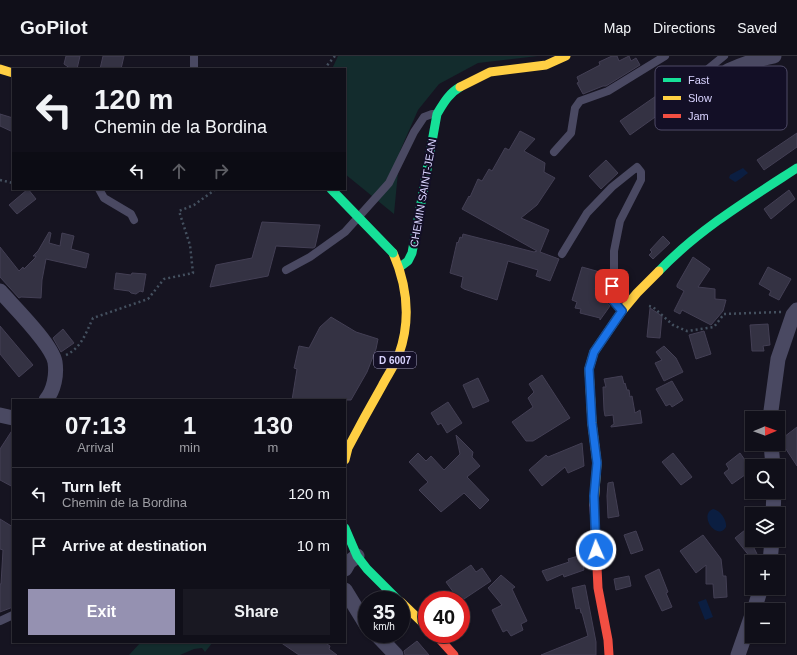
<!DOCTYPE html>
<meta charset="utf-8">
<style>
:root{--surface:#100f19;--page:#191822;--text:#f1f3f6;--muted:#9c9ca2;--line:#302f38;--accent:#9591b1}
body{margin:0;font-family:Arial,sans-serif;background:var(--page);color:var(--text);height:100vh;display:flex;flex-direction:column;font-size:15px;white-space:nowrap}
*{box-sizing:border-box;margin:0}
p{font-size:13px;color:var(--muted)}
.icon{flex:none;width:22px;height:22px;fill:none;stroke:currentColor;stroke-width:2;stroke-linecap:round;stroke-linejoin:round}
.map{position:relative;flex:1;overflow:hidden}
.panel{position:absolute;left:12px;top:343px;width:334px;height:244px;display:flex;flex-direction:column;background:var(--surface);border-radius:0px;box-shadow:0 1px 3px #0004,0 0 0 1px var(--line)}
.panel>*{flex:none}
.banner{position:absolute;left:12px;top:12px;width:334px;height:122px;border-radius:0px;box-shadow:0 1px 3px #0004,0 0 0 1px var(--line);background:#100f19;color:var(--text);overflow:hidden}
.needle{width:26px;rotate:89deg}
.tools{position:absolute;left:745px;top:355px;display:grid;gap:8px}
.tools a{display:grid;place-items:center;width:40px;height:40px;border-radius:0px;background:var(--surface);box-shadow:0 1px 3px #0004,0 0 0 1px var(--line);font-size:20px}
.speed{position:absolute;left:358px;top:535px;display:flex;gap:8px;font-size:20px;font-weight:700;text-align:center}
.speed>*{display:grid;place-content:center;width:52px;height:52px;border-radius:50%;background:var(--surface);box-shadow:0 1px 3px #0004,0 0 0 1px var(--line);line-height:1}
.speed small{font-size:10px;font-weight:400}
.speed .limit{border:6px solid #d22;background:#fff;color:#111}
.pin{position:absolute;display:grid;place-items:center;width:34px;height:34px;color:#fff;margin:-17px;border-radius:8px;box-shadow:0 2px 6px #0006}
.me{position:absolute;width:44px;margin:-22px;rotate:358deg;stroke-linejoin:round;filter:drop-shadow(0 0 3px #0008)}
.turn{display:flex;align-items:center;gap:14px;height:84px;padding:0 16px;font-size:18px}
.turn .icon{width:52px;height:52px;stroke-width:2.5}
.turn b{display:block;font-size:28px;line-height:34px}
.lanes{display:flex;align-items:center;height:38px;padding:0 16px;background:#0003;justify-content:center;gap:20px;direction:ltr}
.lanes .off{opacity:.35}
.eta{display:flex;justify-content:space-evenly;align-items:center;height:68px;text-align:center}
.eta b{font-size:24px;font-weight:700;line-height:28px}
.primary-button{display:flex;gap:8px;margin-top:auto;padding:8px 16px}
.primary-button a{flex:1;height:46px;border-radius:0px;background:var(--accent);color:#fff;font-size:16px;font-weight:700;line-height:46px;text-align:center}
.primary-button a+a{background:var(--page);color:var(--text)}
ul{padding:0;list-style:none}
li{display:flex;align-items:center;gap:12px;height:52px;padding:0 16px;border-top:1px solid var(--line)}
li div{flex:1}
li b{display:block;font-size:15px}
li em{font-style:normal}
header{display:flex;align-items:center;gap:24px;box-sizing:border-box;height:56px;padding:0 20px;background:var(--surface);border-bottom:1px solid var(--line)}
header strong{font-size:19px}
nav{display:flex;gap:22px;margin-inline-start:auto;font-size:14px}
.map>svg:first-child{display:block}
</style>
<header>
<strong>GoPilot</strong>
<nav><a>Map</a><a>Directions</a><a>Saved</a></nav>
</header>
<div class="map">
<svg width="797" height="599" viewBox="0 0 797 599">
<rect width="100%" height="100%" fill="#161421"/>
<path fill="#132c2d" d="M338,0H538L478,7L439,28L418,54L400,95L394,158L345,118V13H332Z
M141,586H213L205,596L202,592L194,593L180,599H129Z"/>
<path fill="#0b1e41" d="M743,112L748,117C745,119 738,125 735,126L729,122L730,119Z
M713,453C720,454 727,464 726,471C717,486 698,459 713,453Z
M706,543L713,561L705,564L698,546Z"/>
<path fill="#343243" stroke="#433f54" d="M66,0H80L77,13H71L64,8Z
M103,0H124L121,13H100Z
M612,0H617L619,5L629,0L631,5L636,2L640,9L606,30H603L583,38L577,27L579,26L577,21L600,9L599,6Z
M669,31L679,44L630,79L620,65Z
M0,58L13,62V76L0,70Z
M520,75L535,83L524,95L545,107L544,116L555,122L537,149L521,162L549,174L540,196L559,203L550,225L536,220L538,214L508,205L497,244L464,233L461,231L463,221L450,217L457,186L458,187L460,181L462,182L463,178L534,196L537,195L462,153L469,140L470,141L478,123L482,125L489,113L492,115L505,92L509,94Z
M797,77V91L764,114L757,104Z
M606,104L618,117L601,133L589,120Z
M28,133L36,143L17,158L9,149Z
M789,134L795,143L771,163L764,153Z
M262,166L320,169L315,191L313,192L276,190L268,220L210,231L216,209L252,202Z
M49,176L51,177L49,187L60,190L62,177L74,180L71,193L89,198L86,212L46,203L42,224L41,242L21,241L19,242L0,221V191L19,215L23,211L24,213L35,202L36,200H33L38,195Z
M663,180L670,187L653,203L649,199L652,196L650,194Z
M693,201L710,213L698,231L715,233V243L726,244L723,255L711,269L682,254L680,258L674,255L684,235L677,231V229Z
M582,211L600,216L595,233L610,250L600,264V262L580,257L581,253L575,252L577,246L572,244Z
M768,211L791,223L779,244L769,239L771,235L759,228Z
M116,217L131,219L132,217L146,218L143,236L140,235L136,238L131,237L129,235L114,233Z
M650,252L662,260L660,282L647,281Z
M331,261L356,276L378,283L376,293L367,316L351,344H292L297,313L294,312L299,290L309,292L320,271Z
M768,268L770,289L763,290L764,295H752L750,269Z
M0,270L33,309L19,321L0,298Z
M63,273L74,287L61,296L53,282Z
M704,275L711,298L696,303L689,279Z
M664,290L676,302L683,316L664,325L655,307L662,304L656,296Z
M542,319L570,362L533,385H526L512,366L533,351L528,342L534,336L529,328Z
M622,320L624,328L625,327L627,334H629L630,341L632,340L635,357L640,354L642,367L611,371V370L614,368L613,359L605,360L604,354L603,331H606L604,323Z
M478,322L489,345L473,352L463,329Z
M672,325L683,344L672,351L670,348L666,350L656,333Z
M448,346L462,367L447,377L441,367L438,369L431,357Z
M797,371V410L782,387L784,381Z
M13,373V431L0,424V393Z
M456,379L473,396L472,401L480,410L467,421L489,444L480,453L464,437L441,456L419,434L428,426L409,406L418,397L426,405L431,400L444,414L460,398Z
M582,387L584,410L568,417L565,411L542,430L529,414L546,399L548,401Z
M673,397L692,421L681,429L662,406Z
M740,397L752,414L732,428L724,417L729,413L726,408Z
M613,426L619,460L608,462L607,440L608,427Z
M0,463L13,471V551L0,556V528H1L3,494L0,493Z
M745,474L761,506H754L735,482Z
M636,475L643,494L631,498L624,479Z
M703,479L721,503L723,520H726L727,541L714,542L713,528H706V509L696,517L680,495Z
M582,499L584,514L564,521L563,518L547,525L542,515L569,506L568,503Z
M471,509L476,516L482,512L491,525L461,545V544H459L446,526Z
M659,513L668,536L666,537L672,551L662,555L645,520Z
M501,519L515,531L512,533L527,565L521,568L523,574L511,580L507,574L503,576L492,554L502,549L488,532Z
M629,520L631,530L616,534L614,523Z
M585,529L596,586V599H541L588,580L582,557H581L580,552L576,553L572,532Z
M417,585L429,599H405L404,595Z
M280,586H324L330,590L329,593L337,599H299Z"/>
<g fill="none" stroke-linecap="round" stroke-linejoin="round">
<path stroke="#44505f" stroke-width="2.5" stroke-dasharray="2 3" stroke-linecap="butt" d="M324,13L335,0
M0,124L13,127
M649,250L653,251L673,269L687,275L714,271L724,258L781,256
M66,299C81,292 86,277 93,262L148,243L164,223L193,217L190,189L179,155L194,149L216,133"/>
<path stroke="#4a4962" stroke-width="8" d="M194,0V13
M691,31L698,21L724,0
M554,96L571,77L575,52L580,45L608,35L665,0
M99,133L104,142L131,158L134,164
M562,198L587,157L612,131L637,111L641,116V124L620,165L614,195V219L609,240L621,255
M286,214L310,201L345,176L389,127L414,76L424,61L432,58H436
M0,565L13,559"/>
<path stroke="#4a4962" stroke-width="15" d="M691,31C694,33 697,35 702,34C714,31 720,19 730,14C743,8 760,3 774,0
M0,235C13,250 52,288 55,306C57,319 54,334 46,344
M0,359L13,362
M770,362L778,303L793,259L797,254
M771,388L773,410
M773,458L774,436
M770,506L772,484
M345,513L349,506L357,500
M345,534L367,570
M754,554L761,532
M376,578L396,599
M738,599L752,559"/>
<path stroke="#16e098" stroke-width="9" d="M400,211L408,205L412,197L437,58C443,48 449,37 460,31
M659,215C698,174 749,143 797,112
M345,472L357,500L367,513L398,544"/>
<path stroke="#ffcf43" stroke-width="9" d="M0,13L13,17
M460,31L490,16L546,9L566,0
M345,404L348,392C359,371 370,351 382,330C387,320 395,309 399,298C411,264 407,229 393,197
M594,449L597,407L592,367L589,313L594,296L622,255L637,237L659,215
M401,546L427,571"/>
<path stroke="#f24e42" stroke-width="9" d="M594,449L598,532L608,584L609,599
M435,578L454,599"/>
<path stroke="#16e098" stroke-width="9" d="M331,133L393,197"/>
</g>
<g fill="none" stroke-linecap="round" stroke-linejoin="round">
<defs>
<path id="route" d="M596,494L594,440L597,407L592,367L589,313L594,296L622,255L609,240L612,230"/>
</defs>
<use href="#route" stroke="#114b97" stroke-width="10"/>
<use href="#route" stroke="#1a73e8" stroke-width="7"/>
</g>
<g text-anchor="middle" stroke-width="4" stroke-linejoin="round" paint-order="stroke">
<rect fill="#130f26" stroke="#9e99be" stroke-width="1" x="374" y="296" width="42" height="16" rx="3"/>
<g font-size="10" font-weight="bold" fill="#d9d4ff">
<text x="395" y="308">D 6007</text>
</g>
<g font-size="11" fill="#d9d4ff" stroke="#130f26">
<text transform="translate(423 137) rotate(-80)" y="4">CHEMIN SAINT-JEAN</text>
</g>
</g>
<rect x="655" y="10" width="132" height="64" rx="6" fill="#130f26" stroke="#4e4a67" stroke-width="1"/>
<rect x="663" y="22" width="18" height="4" fill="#16e098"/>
<rect x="663" y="40" width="18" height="4" fill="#ffcf43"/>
<rect x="663" y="58" width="18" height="4" fill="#f24e42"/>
<g font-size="11" fill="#d9d4ff">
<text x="688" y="28">Fast</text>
<text x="688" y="46">Slow</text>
<text x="688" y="64">Jam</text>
</g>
</svg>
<div class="tools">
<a><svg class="needle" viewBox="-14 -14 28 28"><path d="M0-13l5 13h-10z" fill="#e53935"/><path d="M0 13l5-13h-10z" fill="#9c9ca2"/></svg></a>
<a><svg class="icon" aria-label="search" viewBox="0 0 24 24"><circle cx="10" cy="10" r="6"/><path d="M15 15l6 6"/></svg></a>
<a><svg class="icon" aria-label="layers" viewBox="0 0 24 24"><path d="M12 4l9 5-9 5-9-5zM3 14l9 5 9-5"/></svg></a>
<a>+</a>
<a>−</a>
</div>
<div class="speed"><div>35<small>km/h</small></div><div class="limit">40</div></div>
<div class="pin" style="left:612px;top:230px;background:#d93025"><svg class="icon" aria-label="arrive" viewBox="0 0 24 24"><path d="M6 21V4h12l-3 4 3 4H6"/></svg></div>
<svg class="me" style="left:596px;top:494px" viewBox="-20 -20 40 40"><circle r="17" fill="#1a73e8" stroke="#fff" stroke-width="3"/><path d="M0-11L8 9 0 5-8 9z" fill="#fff"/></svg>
<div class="banner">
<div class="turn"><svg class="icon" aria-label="left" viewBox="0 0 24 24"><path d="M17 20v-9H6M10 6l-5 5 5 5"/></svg><div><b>120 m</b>Chemin de la Bordina</div></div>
<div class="lanes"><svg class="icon" aria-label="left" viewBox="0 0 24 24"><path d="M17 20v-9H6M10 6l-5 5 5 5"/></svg><svg class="icon off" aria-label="ahead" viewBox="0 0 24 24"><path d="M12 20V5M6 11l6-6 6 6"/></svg><svg class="icon off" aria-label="right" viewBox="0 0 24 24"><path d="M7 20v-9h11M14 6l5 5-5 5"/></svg></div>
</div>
<section class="panel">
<div class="eta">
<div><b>07:13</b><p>Arrival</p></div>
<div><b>1</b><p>min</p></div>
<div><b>130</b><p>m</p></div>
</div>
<ul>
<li><svg class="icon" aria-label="left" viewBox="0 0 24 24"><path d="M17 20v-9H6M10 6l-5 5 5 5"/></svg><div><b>Turn left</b><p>Chemin de la Bordina</p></div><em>120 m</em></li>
<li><svg class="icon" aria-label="arrive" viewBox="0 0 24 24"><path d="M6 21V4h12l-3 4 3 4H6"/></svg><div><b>Arrive at destination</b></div><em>10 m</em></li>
</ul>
<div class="primary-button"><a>Exit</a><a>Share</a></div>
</section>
</div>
